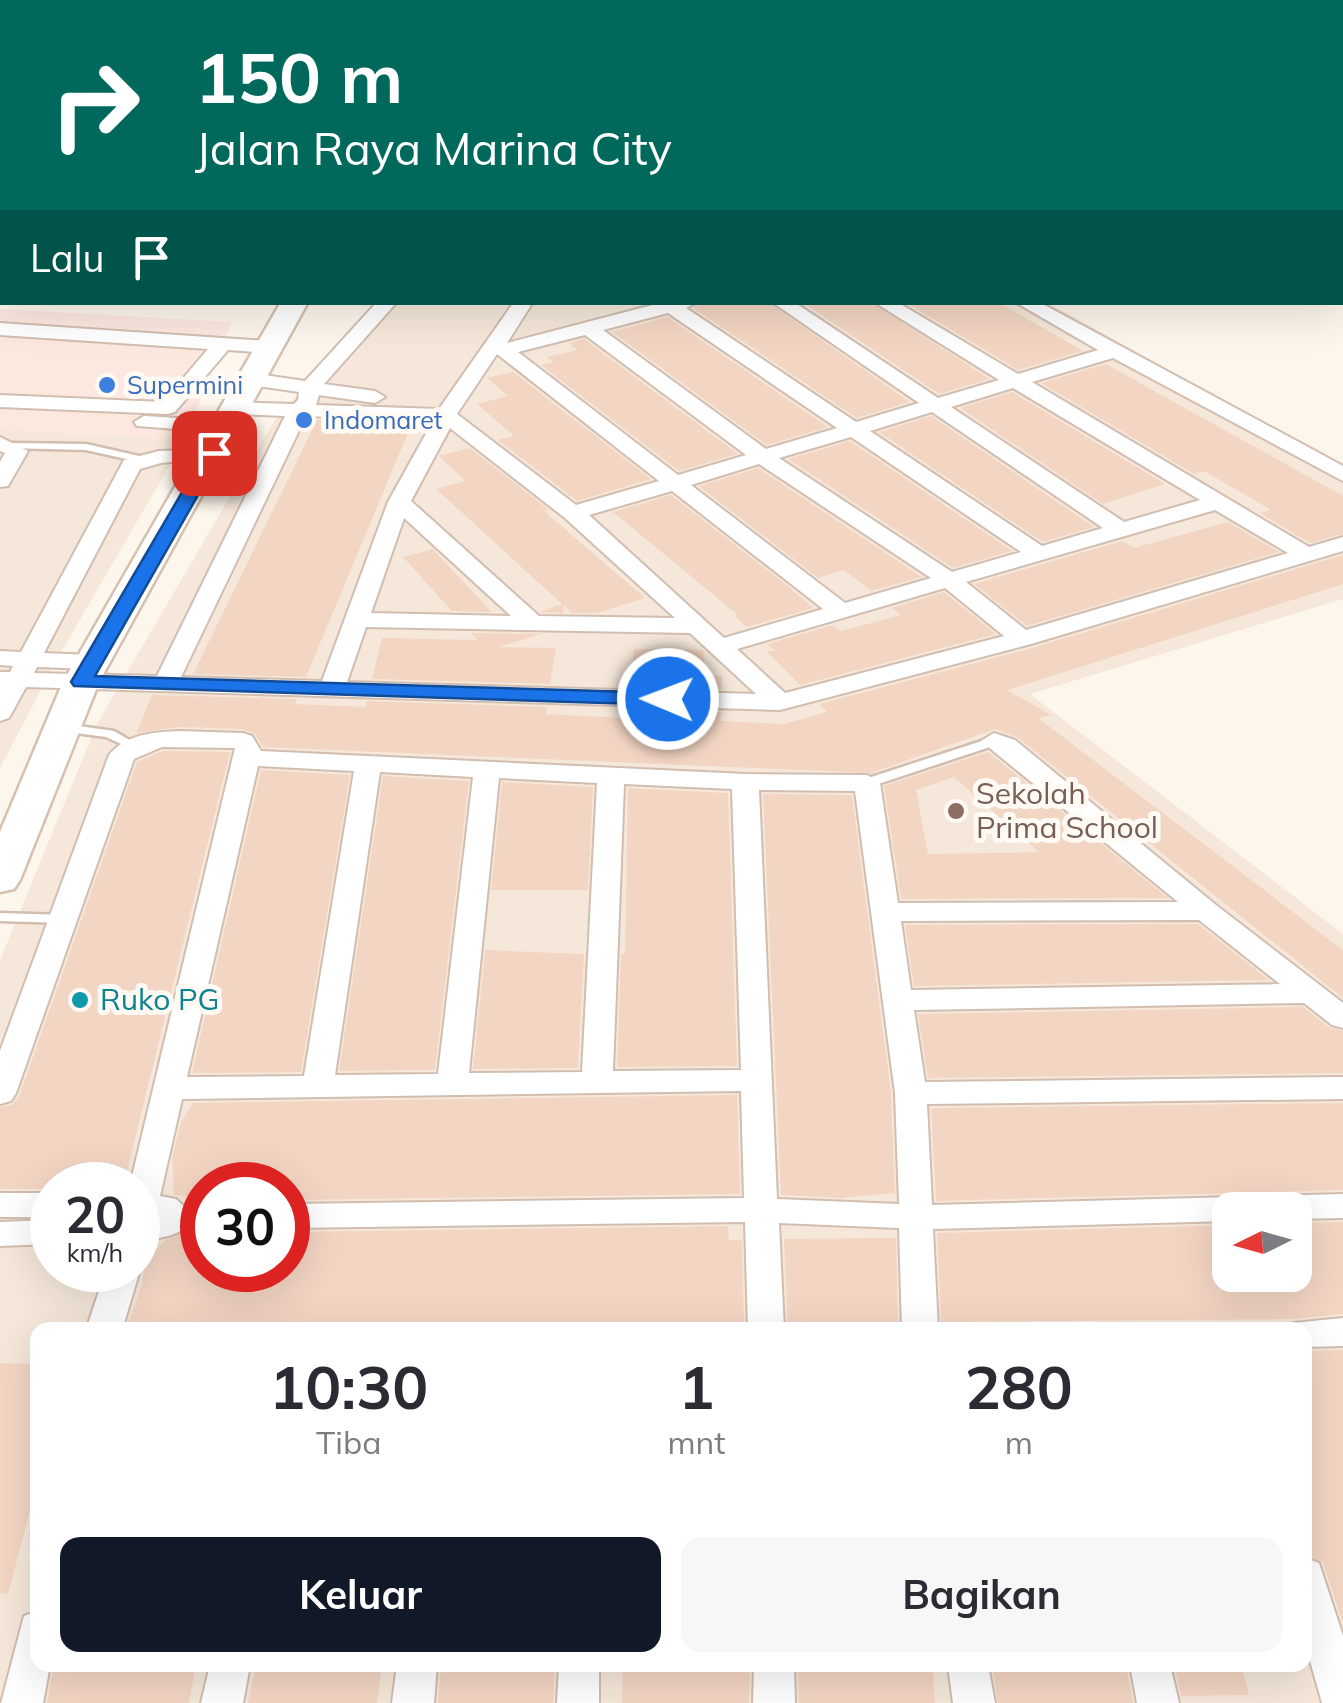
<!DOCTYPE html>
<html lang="id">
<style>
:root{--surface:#fff;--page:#f7f7f7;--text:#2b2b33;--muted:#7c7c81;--accent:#111827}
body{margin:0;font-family:Mulish,sans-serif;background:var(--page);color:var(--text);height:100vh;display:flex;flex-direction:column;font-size:38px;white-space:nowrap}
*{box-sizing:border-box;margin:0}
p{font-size:32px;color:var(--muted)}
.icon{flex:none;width:55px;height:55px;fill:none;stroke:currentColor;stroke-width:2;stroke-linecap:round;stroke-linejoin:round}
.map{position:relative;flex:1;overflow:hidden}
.panel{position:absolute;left:30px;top:1322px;width:1282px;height:350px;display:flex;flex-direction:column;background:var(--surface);border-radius:20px;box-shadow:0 10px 40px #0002}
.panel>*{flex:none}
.hud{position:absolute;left:0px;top:0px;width:1345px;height:305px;box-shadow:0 10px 40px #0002;background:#00695c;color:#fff;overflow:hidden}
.needle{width:65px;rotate:265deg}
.tools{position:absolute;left:1212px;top:1192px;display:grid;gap:20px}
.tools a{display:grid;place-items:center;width:100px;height:100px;border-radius:20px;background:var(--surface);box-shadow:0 10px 40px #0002;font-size:50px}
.speed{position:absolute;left:30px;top:1162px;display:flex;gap:20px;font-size:50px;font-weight:700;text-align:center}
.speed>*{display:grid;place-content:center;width:130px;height:130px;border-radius:50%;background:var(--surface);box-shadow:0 10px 40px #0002;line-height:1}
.speed small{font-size:25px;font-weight:400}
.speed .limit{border:15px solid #d22;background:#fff;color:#111}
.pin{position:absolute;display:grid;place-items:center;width:85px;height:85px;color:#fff;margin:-42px;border-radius:20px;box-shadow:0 5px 15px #0006}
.me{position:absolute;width:110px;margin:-55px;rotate:271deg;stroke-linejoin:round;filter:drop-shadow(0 0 8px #0008)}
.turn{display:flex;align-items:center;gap:35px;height:210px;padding:0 30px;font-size:45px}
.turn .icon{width:130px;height:130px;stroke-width:2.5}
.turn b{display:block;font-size:70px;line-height:85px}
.then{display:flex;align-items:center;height:95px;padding:0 30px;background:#0003;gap:20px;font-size:38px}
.eta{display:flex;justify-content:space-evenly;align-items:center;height:170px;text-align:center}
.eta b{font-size:60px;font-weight:700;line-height:70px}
.cta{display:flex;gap:20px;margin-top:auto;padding:20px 30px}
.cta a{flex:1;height:115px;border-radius:20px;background:var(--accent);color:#fff;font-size:40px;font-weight:700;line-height:115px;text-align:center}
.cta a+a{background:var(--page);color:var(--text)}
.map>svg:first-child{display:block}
</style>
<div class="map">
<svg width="1343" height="1703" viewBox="0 0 1343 1703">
<rect width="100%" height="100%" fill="#fdf6ec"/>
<path fill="#f5e8da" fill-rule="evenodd" d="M375,303H1049L1343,467V599L1030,694L1343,934V1703H0V960L97,724L273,423ZM52,1185H138V1270H52ZM202,1185H288V1270H202ZM1230,1210H1295V1275H1230ZM38,1330H1305V1665H38Z
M0,430L185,439L60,654L0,768Z"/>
<path fill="#fde8e0" d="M0,309L232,322L185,439L0,430Z"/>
<path fill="#d8ecc9" d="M0,0H473L2,2L0,88Z"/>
<path fill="#f3d5c3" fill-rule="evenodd" d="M701,302H768L910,402L857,418L693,308Z
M802,302H870L990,379L939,394Z
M905,302H998L1083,351L1018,370Z
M667,317L828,427L767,445L612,332Z
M584,339L738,454L679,471L541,365L553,362L547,357L578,350L569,343Z
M1106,364L1343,496V534L1310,543L1260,513L1271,510L1204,471L1194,474L1041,383Z
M513,372L651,479L577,501L498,440L514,436L477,404L508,396L487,378Z
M1012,392L1165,484L1103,504L960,408Z
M931,416L1094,527L1043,542L879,432Z
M317,420L410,428L306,677L193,674Z
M850,441L1012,551L953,568L788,459Z
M470,448L549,510L544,511L645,598L597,613H572L564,605L563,613L540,612L562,604L436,489L465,481L439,456Z
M758,468L922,577L871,591L844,570L818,578L699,486Z
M671,495L789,587L813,608L747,627L734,616L738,615L613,512Z
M1228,522L1279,552L1027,626L974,584L1122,541L1134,548Z
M433,549L439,556L492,612L452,611L403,557Z
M1343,555V584L1007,690L1051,715L1038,718L1343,950V998L1017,737L995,729L871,773L263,747L255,734L243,729L179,727L136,733L152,695L297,699L295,704L365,707L367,701L547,707L546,714L627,718L628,709L721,712L720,721L784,724L827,712L819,704L1032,648Z
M944,592L996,634L800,685L766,651H775L767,644L833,625L841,631L901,615L892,608Z
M471,633L541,634L499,647L556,648L550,684L372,679L382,638L478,640Z
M634,649L703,650L705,675L722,676V689L630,687Z
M163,751L230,752L124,1184L58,1183L52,1189H0V1107L12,1105L20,1094L137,762Z
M988,752L1168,898L901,899L884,786ZM954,777L1039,852L928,854L916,790Z
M261,770L350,775L301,1072L192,1073Z
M383,776L469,781L435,1070L339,1071Z
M502,782L593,787L588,890H491Z
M628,788L728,793L737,1066L617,1067L621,954H625Z
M763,794L852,795L891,1093L895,1193L841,1198L781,1195Z
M1198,924L1269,980L914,986L905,925Z
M485,950L584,954L578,1068L473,1069Z
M1303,1007L1330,1028L1343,1031V1073L928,1078L918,1014Z
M737,1095L740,1194L288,1200V1185H202V1197L174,1195L172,1158L181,1122L193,1103Z
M1343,1103V1190L936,1201L931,1108Z
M202,1207V1270H288V1232L728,1226L729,1240H742L744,1330H126L142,1284L145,1260L166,1240L193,1226L199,1217L196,1213Z
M1343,1222V1314L1293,1319L941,1322L937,1233L1230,1225V1280L1295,1279V1223Z
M896,1238L898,1330H788L784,1239Z
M1343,1350V1624L1323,1562L1305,1555V1351Z
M0,1363L38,1364V1481L8,1594L0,1593Z
M54,1665H196L189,1703H47Z
M256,1665H382L377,1703H248Z
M441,1665H555L553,1703H438Z
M623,1665H750L749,1703H622Z
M798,1665H932L935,1703H799Z
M992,1665H1126L1133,1703H998Z
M1174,1665H1241L1249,1695L1181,1696Z"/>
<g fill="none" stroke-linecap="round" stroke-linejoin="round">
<defs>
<path id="lane" d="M12,443L86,444L148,458L149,460L144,463L86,450L8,448L7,446Z
M65,724L114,731L138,745L132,749L106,737L60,731L59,728Z
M994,737L1000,741L999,744L872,786H862L860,783L862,780Z
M0,913L65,915L72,919L65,923L0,921Z"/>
<path id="street" d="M553,0H569L570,2H555Z
M0,85L2,86V95H0Z
M0,127L2,128V139L0,138Z
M377,302H397L324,384L375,391L385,397L375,403L319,395L316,405L439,409L514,302H533L507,343L664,302H697L686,308L856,422L919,403L772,302H794L938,398L999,380L874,302H897L1018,374L1098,350L1015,302H1039L1343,466V481L1113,358L1032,382L1309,547L1343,537V551L1031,644L780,710L26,687L9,718L0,721V672H10L13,666L0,665V651L21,652L124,460L159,451L220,449L224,453L220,457L161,463L140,469L44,653L91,655L103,662L91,669L37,667L34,673L157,676L285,416L235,414L225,408L235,402L294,404L298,400L299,392L250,385L240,379L250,373L305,381ZM668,313L837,428L766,449L603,330ZM585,335L746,455L678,475L518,352ZM497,354L659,481L576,505L457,414ZM1013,388L1200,500L1124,522L951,407ZM932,412L1103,528L1042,546L870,431ZM306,416L433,421L388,502L322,681L181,677ZM450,428L565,518L675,618L539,616L411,501ZM851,437L1021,552L952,572L779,458ZM759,464L931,578L845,603L691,485ZM672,491L823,609L724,638L589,515ZM1215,510L1288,553L1026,630L966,582ZM404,518L511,616L371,613ZM945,588L1004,636L785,693L737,649ZM366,627L690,633L756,694L347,682Z
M0,323L268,341L278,347L268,353L228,350L175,412L168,414L0,407V395L163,402L208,349L0,335Z
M144,416L227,421L237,427L227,433L137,426L134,422Z
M0,437L28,451L8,486L0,487V462L5,453L0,451Z
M179,731L243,733L252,736L261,751L745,774L867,775L880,783L898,903L1178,902L981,741L994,733L1015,740L1216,905L1343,1003V1028L1332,1025L1304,1003L914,1010L925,1082L1343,1077V1099L927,1104L932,1205L1343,1194V1218L1295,1219V1210H1230V1221L933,1229L938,1330H902L899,1228L779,1223L784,1330H748L745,1222L288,1228V1204L744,1198L741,1091L182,1099L160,1196L176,1199L195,1217C184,1236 158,1239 138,1241V1185H130L235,748L162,747L134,759L16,1093L11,1101L0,1104V1051L109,755C126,734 154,732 179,731ZM258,766L354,771L304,1076L187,1077ZM380,772L473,777L438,1074L335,1075ZM499,778L597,783L582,1072L469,1073ZM624,784L732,789L741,1070L613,1071ZM759,790L855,791L895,1093L899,1204L777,1199ZM1199,920L1280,984L911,990L901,921Z
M0,1193H52V1217H0Z
M52,1220V1244L0,1246V1222Z
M138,1265L140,1270L122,1330H86L106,1270H138Z
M1343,1318V1346L1305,1347V1330H1289L1293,1323Z
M1305,1558L1319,1563L1343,1636V1703H1322L1305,1643Z
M38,1611V1665H50L43,1703H1L24,1616Z
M210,1665H250L243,1703H201Z
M397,1665H437L434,1703H392Z
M559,1665H599V1703H557Z
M754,1665H794L795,1703H753Z
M948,1665H988L995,1703H953Z
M1130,1665H1170L1179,1703H1137Z"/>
<path id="secondary" d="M281,302H308L99,682L20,880L14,889L0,892V832L63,682Z"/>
</defs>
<use href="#lane" stroke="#d1beb0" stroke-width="5"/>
<use href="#street" stroke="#d1beb0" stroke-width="4"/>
<use href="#secondary" stroke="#d6c0b0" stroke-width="5"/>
<path stroke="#d9b8a5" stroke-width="2.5" stroke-dasharray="1 4" stroke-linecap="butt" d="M37,2L51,0"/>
<use href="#lane" fill="#fff" fill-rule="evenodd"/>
<use href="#street" fill="#fff" fill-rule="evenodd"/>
<use href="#secondary" fill="#fff" fill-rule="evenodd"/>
</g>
<path fill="#1a73e8" stroke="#114b97" stroke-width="2.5" d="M214,448L222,453L95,676L668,693L678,699L668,705L74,686L71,682L205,453Z"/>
<g fill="#3f7fe0" stroke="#fffaf3" stroke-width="4">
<circle cx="107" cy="385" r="10"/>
<circle cx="304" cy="420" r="10"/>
</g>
<circle fill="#8d6e63" stroke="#fffaf3" stroke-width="4" cx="956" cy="811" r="10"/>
<circle fill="#0f9aa8" stroke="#fffaf3" stroke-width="4" cx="80" cy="1000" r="10"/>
<g text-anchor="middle" stroke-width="10" stroke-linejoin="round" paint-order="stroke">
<g font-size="25" fill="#366cbe" stroke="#fffaf3" text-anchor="start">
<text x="127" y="394">Supermini</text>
<text x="324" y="429">Indomaret</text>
</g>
<g font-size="30" fill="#785e54" stroke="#fffaf3" text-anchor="start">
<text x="976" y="804">Sekolah<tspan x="976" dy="34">Prima School</tspan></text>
</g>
<g font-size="30" fill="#0d838f" stroke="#fffaf3" text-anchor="start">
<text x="100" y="1010">Ruko PG</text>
</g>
</g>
</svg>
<div class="tools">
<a><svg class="needle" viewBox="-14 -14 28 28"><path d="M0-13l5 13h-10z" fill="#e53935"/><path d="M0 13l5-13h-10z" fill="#7c7c81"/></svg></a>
</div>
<div class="speed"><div>20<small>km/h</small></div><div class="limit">30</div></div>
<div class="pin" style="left:214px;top:453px;background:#d93025"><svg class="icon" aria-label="arrive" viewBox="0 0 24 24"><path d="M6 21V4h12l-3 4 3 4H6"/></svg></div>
<svg class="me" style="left:668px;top:699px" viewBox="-20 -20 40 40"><circle r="17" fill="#1a73e8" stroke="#fff" stroke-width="3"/><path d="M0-11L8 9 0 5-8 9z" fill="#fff"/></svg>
<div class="hud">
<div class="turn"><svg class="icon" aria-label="right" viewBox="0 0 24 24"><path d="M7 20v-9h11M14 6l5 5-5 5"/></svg><div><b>150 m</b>Jalan Raya Marina City</div></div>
<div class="then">Lalu<svg class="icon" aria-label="arrive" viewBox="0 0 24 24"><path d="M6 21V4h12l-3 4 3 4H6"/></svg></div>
</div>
<section class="panel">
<div class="eta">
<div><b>10:30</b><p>Tiba</p></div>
<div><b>1</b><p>mnt</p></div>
<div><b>280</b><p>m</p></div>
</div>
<div class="cta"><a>Keluar</a><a>Bagikan</a></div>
</section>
</div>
